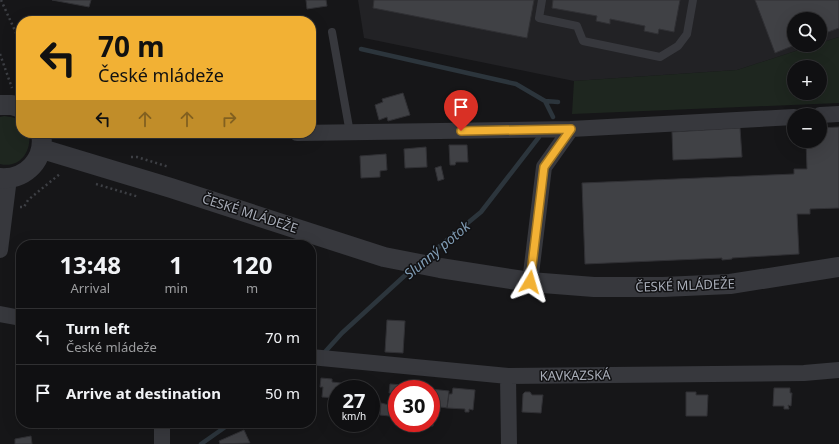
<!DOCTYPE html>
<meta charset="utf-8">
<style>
:root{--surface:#101012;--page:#1e1e20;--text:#f1f3f6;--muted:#9c9d9f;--line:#303032}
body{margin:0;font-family:"Noto Sans",sans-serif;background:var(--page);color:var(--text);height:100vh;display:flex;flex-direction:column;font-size:15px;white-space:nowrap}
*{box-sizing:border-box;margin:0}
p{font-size:13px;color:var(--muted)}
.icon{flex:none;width:22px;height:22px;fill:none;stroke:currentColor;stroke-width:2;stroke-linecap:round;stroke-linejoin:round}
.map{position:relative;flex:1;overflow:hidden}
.details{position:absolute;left:16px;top:240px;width:300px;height:188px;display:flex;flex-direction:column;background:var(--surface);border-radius:16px;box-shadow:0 4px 16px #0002,0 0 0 1px var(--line)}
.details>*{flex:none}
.top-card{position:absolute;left:16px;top:16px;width:300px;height:122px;border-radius:16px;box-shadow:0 4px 16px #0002,0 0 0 1px var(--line);background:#f2b134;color:#111;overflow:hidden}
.tools{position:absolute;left:787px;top:12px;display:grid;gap:8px}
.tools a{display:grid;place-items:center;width:40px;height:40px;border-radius:50%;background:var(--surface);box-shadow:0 4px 16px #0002,0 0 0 1px var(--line);font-size:20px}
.speed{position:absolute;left:328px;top:380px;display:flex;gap:8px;font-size:20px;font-weight:700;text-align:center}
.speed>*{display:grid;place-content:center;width:52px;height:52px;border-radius:50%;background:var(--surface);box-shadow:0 4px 16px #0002,0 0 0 1px var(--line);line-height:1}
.speed small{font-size:10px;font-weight:400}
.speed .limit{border:6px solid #d22;background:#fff;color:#111}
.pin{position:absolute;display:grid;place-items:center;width:34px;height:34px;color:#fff;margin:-41px -17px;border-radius:50% 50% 50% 0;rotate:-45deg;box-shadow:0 0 4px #0007}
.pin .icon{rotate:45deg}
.me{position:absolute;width:44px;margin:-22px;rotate:7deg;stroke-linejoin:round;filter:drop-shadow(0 0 3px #0008)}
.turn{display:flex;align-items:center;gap:14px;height:84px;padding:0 16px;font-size:18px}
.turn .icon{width:52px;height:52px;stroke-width:2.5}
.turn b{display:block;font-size:28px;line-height:34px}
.lanes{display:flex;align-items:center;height:38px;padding:0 16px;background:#0003;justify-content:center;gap:20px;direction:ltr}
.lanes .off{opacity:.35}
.eta{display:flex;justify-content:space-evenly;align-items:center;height:68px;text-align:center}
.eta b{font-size:24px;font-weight:700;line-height:28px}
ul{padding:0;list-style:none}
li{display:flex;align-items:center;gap:12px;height:56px;padding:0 16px;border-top:1px solid var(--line)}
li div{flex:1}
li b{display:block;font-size:15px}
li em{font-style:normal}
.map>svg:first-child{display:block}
</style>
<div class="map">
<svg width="839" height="444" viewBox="0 0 839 444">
<rect width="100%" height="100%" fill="#161618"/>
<path fill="#222225" d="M358,0H839V37L820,43V19H794V45H814L737,70L574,81L364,38Z"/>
<path fill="#1e261f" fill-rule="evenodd" d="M839,37V103L572,114L574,81L737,70L814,45H820V43ZM794,67H820V93H794Z
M4,116C10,117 16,117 21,122V133H29C32,151 20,169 0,164V117Z"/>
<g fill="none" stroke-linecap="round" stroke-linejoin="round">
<path stroke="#2c353c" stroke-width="4.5" d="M361,49L516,84L545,101
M553,117L545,101L558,102
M424,259L481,212L539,137
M324,353L342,333L412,269
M201,444L231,423"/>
</g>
<path fill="#404145" stroke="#303034" d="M52,0H91L89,7Z
M306,0H326L327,6L307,9Z
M374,0H534L527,38L373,8Z
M553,0H680L674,32L659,29L658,34L644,31L645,26L610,19V24L596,21L597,16L552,8Z
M755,0H839V28L820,35V19H794L795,45L775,53Z
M403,93L410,115L388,121L387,117L379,120L375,105L383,102L382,99Z
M839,127V208L810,209V214H797L799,254L732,258V259L722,260V258L585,264L582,183L794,174V169H807L806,141H820V128Z
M740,128L742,157L673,160L672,132Z
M449,145H467L468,162H456L455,165H450Z
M426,147L427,167L405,168L404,149Z
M386,154L387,170L380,171V177L361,178L360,156Z
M441,166L444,179L438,181L435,168Z
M387,320L405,321L403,353L385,352Z
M321,378L332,379V382L341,383V389H337V398L322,397L323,387H320Z
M390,384L403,385V388H410L397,389V403H391L392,393H389Z
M453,388L475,390L473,410L469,409V412H465V409L447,408L449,394H452Z
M774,388H790V393H792L791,406L788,405L789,409H784V406H773Z
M431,389L449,391L447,408L434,406L433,426L418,425V423H431Z
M525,392H530L532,395H543L541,413L522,412L523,394Z
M686,392H696V395H708L707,416H686Z
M381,403L389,405V416L380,415Z
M57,423H74L75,424L58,429Z
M244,430L250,443L220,444L219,441Z
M31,436L32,444H15V439Z"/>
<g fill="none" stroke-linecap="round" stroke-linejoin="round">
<path stroke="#3d3f44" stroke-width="2.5" stroke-dasharray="2 3" stroke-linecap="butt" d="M1,0L21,44
M0,54L12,88
M131,157H137L169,167
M96,184L139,197
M20,207H24L28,200L61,173"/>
<path stroke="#37383d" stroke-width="8" d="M542,0L539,18L577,26L583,41L660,57L678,46L687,34L693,0
M332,32L350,133"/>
<path stroke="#37383d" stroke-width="16" d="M820,115L839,114
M571,129L794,117
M297,133L571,129L544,167L530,282
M0,250L9,178
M0,314L21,318
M311,357L508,376L804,373L839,370
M508,376L509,444
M162,423V444"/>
<path stroke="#37383d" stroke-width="20" d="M0,105H12L21,108
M42,149L171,188L384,257L440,268L530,282L594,287H663L730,284L839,267
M0,178C26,180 46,159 41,133"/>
</g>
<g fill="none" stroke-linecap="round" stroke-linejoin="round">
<defs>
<path id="route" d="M461,131L571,129L544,167L530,282"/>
</defs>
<use href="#route" stroke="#9d7322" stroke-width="10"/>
<use href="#route" stroke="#f2b134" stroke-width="7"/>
</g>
<g text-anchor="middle" stroke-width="3" stroke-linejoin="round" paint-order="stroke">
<g font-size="13" fill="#a8adb8" stroke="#111113">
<text transform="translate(250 213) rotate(18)" y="5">ČESKÉ MLÁDEŽE</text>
<text transform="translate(685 285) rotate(-2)" y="5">ČESKÉ MLÁDEŽE</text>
<text transform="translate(575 375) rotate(-1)" y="5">KAVKAZSKÁ</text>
</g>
<g font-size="14" font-style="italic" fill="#7f9bb3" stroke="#111113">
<text transform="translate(437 250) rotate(-40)" y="5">Slunný potok</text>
</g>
</g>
</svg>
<div class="tools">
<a><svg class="icon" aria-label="search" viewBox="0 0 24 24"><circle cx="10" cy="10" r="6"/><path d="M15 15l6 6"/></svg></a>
<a>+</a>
<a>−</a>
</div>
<div class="speed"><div>27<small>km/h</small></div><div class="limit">30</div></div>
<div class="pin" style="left:461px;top:131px;background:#d93025"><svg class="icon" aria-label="arrive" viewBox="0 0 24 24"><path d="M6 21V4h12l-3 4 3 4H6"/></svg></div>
<svg class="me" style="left:530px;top:282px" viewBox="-20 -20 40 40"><path d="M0-17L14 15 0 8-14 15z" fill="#f2b134" stroke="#fff" stroke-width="4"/></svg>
<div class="top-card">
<div class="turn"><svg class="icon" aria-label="left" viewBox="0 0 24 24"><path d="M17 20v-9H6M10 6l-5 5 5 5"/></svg><div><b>70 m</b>České mládeže</div></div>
<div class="lanes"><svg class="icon" aria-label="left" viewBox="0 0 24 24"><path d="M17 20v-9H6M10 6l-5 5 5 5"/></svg><svg class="icon off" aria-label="ahead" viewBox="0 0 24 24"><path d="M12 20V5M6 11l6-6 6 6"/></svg><svg class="icon off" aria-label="ahead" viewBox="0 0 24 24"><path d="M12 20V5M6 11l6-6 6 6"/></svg><svg class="icon off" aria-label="right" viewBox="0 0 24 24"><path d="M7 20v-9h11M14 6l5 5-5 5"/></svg></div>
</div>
<section class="details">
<div class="eta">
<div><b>13:48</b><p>Arrival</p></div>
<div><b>1</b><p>min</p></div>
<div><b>120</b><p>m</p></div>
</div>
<ul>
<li><svg class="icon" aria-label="left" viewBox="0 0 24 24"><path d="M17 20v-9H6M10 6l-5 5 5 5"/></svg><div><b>Turn left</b><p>České mládeže</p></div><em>70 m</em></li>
<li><svg class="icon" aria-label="arrive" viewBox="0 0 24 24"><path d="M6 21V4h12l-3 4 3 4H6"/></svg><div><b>Arrive at destination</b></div><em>50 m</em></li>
</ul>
</section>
</div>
